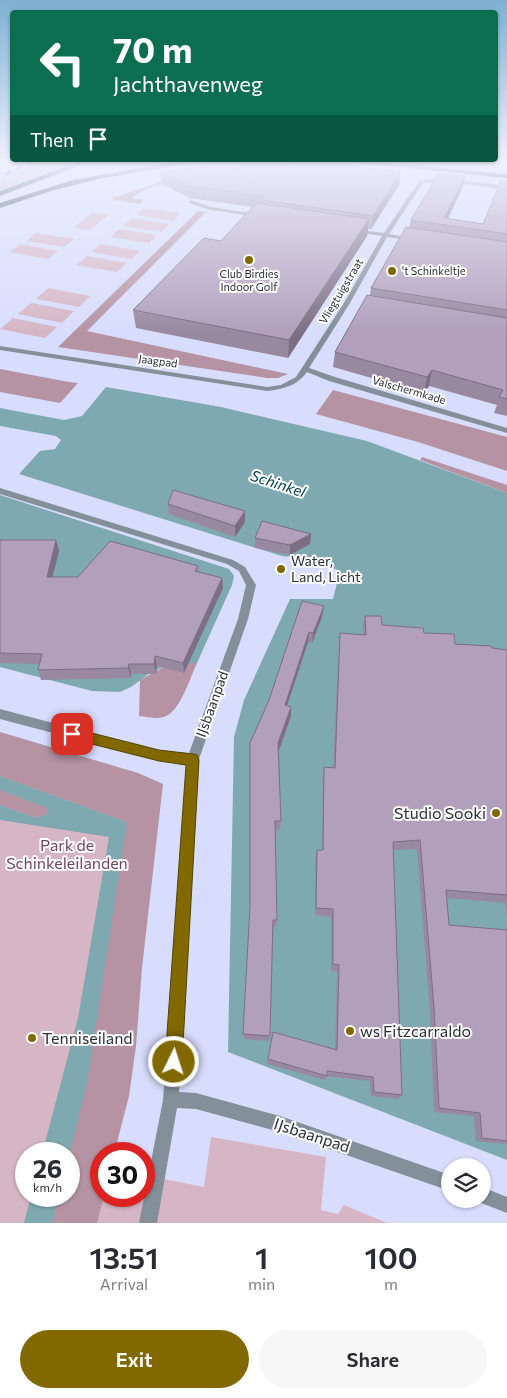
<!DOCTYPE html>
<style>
:root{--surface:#fff;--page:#f7f7f7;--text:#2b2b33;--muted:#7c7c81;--accent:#816900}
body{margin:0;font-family:Commissioner,sans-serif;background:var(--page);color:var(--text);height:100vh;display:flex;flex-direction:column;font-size:19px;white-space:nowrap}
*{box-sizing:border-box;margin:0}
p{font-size:16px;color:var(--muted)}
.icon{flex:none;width:28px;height:28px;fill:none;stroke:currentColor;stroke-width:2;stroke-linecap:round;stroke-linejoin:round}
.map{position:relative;height:1223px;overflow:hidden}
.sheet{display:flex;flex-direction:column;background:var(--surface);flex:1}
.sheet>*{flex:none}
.top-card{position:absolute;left:10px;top:10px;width:488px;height:152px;border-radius:5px;box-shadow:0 1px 4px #0004;background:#0b6e4f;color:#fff;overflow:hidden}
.fabs{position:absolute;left:441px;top:1158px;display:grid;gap:10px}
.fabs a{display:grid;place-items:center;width:50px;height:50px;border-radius:50%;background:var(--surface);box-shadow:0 1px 4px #0004;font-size:25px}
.speed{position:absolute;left:15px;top:1142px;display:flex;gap:10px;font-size:25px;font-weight:700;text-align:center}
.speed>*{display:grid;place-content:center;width:65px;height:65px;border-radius:50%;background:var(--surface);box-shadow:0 1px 4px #0004;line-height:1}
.speed small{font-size:12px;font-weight:400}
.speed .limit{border:8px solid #d22;background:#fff;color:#111}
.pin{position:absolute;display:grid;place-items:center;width:42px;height:42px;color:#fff;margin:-21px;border-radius:10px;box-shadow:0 2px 8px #0006}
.me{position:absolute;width:55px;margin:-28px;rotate:4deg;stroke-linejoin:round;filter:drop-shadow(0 0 4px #0008)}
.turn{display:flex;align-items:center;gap:18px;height:105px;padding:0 20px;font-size:22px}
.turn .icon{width:65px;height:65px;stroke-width:2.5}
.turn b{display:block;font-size:35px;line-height:42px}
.then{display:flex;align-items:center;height:48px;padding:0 20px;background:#0003;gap:10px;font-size:19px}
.eta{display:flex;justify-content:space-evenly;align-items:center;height:85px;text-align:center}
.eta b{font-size:30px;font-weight:600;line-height:35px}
.button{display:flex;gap:10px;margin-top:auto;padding:10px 20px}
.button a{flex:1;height:58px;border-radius:30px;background:var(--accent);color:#fff;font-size:20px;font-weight:600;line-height:58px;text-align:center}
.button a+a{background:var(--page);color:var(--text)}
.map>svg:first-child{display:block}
</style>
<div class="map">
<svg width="507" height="1223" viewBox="0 0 507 1223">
<rect width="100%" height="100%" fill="#d8ddfd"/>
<path fill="#d6b6c5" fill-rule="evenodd" d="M41,161H80L0,190V181Z
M144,208L181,213L173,221L136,215Z
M93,212L109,215L89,230L73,228Z
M132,218L170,224L161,232L123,226Z
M119,229L157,235L149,243L110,237Z
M36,233L74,239L64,247L26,241Z
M20,244L58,251L48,259L9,252Z
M101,244L140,251L131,259L91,252Z
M87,256L127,263L117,272L76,265Z
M48,288L90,296L79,307L36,299Z
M31,303L74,311L62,323L18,314Z
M13,318L57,327L45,338L0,329Z
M0,771L142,800L98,1165L101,1196H144V1175L204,1187L211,1137L326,1157L321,1210L338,1214L344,1205L387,1223H0ZM26,1154H69V1196H26Z"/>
<path fill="#b593a3" d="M163,181L168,183L146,189L131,198L144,200L140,204L110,199Z
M198,211L206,212L87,331L288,374L278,378H267L58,347Z
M0,369L69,382L78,383L60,403L0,392Z
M333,390L507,437V471L418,442L316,414Z
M422,457L507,485V493L420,460Z
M180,663H197C191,676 180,711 166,716C158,720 148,717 139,716L140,680L166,666Z
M0,732L138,773L163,784L142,968L136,1046L129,1096L114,1154H101V1196H104L97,1223H42L47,1196H69V1154L127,822L0,776Z
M0,790L47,807V814L37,818L0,805Z"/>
<path fill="#7fa9b0" d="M106,387L221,407L367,441L507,493V1160L228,1052L234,737L244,700L290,599H333L340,571L311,559L282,556L19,474L40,451L55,449L61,440L56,436L0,426V408L64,420L82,416Z
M0,495L229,569L234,576L232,585L197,663L166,666L150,673L131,687L120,692L92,691L0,667Z
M0,776L127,822L87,1083L69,1156V1154H42L78,1018L109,837L0,820V805L37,818L47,814V808L0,790Z
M31,1196H59L52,1223H24Z"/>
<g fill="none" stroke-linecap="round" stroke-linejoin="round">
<path fill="#838f99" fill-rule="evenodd" d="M431,179H453L507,186V190L453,182L423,183L389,234L417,239L414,241L387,237L350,303L309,368L335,377L507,428V433L329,381L307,372C297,386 283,389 267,391L0,350V346L267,387L281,385L296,377L344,303L382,236L354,232L352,231V229L384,233L419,181Z
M191,200L211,207L262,215L259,217L210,210L189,203L188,202Z
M0,488L233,560L245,567L256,585L248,619L199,759L179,1092L196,1093L280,1116L450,1175V1191L280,1132L196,1109L177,1108L157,1223H139L163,1100L187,764L159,761L0,719V709L159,751L189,753L238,619L246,585L239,571L227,564L0,494Z
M482,1187L507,1197V1213L476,1201L475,1199H482Z"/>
<path fill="#1e374a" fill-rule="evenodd" d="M81,161H92L0,196V191Z
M177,161H202L98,179L51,191L0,208V203L73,180Z
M339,161H370L507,174V178Z"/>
<defs>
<path id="rail" d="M0,177L34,161"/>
</defs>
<use href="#rail" stroke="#4f5262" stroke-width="3"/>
<use href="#rail" stroke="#fff" stroke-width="2" stroke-dasharray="6" stroke-linecap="butt"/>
</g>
<path fill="#9889a1" d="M299,161H350V165L401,172L399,185L371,229H368L367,236L288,358L136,328L133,310L221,241L252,207L190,198L161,184L160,171L294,166Z
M465,176L462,189L448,219L483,224L507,181V416L494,413L497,405L429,386L424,393L333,367L335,352L370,295L371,288L409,228L411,220Z
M168,504L245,522L235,537L169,514Z
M311,534L310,544L290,555L255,548V538Z
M0,540H56L59,551L52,577H78L198,566L199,572L222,578L223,588L184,673L157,666L156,674H131V678L41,680L38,670L39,664L0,663Z
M302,601L322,617L312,643L308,642L287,705L291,716L279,751L281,821L280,830H275L277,920L276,927H273L269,1041L244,1039L243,1034L269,700Z
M365,616L382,625L424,633L455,644L507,650V919L505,903L447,898L449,925L507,930V1144L476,1141L474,1116L434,1112L430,1013L417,849L393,850L402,1095L398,1099L371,1096L370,1081L326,1076L325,1080L267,1064L268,1059L335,1049L337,972L331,971V917L315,915V858L317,850H322L323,777L324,767L333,768L339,643L340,633L363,635V626Z"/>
<path fill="#7c6f83" d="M401,172L399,185L371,229L373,216Z
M465,176L462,189L444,225V218Z
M369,219L367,236L288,358L289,340Z
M432,370L429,386L424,393L427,377Z
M245,511V522L235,537V526Z
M311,534L310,544L290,555V545Z
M56,540L59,551L50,587L47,577Z
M222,578L223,588L184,673L183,663Z
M324,606L322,617L312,643L313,633Z
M309,632L308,642L284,715L285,705Z
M155,656L157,666L156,674L154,664Z
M129,664L131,674V678L128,668Z
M291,707V716L278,753V743Z"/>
<path fill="#b19fbb" stroke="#7c6f83" d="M299,161H349L346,165L401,172L373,216L262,200L265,196L189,186L160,171L204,167L240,168L244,164L265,163L294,166Z
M439,173L465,176L444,218L483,224L501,181H507V234L411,220Z
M256,203L369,219L289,340L133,310L204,238L221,241Z
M406,227L507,242V310L371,288Z
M367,295L507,318V399L499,397L503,390L432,370L427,377L335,352Z
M173,490L245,511L235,526L168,504Z
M262,521L311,534L290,545L255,538Z
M0,540H56L47,577H78L110,541L198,566L195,571L222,578L183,663L155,656L154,664H129L128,668L38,670L42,654L0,653Z
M302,601L324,606L313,633L309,632L285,705L291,707L278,743L281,821H275L277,920H273L270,1036L243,1034L250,905V743L269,700Z
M365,616H381L382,625L423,628L424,633L454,634L455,644L491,646L492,648L507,650V895L446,890L449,925L507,930V1141L482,1138L480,1113L439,1108L434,1007L420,840L393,842L402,1095L374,1092L373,1077L327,1071V1076L268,1059L273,1032L337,1050L339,965L333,964V909L316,908L317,850H323L324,767L335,768L340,633L366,635Z"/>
<linearGradient id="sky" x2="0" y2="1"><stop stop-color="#7eb0d2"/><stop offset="0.48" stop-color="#edf0fe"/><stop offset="1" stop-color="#edf0fe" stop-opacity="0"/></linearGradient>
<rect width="507" height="333" fill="url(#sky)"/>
<path fill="#816900" stroke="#544400" d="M72,728L159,750L193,754L197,755L199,760L182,1062L180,1068L174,1071L168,1068L165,1062L186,765L159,761L72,739L68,737L66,734L68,730Z"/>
<g fill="#816900" stroke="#fff" stroke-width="2">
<circle cx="249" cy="260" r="5"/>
<circle cx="392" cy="271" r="5"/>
<circle cx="281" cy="569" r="5"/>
<circle cx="496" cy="813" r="5"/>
<circle cx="350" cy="1031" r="5"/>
<circle cx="32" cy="1038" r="5"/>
</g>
<g text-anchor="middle" stroke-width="4" stroke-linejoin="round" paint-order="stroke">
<g font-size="11" fill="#2a2c38" stroke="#fff" text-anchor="start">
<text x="402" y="275">'t Schinkeltje</text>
<text x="249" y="278" text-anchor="middle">Club Birdies<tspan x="249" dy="13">Indoor Golf</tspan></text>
</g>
<g font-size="11" fill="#2a2c38" stroke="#fff">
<text transform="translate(341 291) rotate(-59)" y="4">Vliegtuigstraat</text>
<text transform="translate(158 361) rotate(8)" y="4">Jaagpad</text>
<text transform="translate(409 390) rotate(16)" y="4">Valschermkade</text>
</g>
<g font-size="14" fill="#2a2c38" stroke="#fff" text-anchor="start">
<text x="291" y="566">Water,<tspan x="291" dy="16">Land, Licht</tspan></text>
</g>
<g font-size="14" fill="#2a2c38" stroke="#fff">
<text transform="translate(212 704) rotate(-70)" y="5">IJsbaanpad</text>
</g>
<g font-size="15" font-style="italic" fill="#00444c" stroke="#fff">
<text transform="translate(278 484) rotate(18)" y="5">Schinkel</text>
</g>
<g font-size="16" fill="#2a2c38" stroke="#fff" text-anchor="start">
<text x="486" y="819" text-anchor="end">Studio Sooki</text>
<text x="360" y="1037">ws Fitzcarraldo</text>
<text x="42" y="1044">Tenniseiland</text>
</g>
<g font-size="16" fill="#74435c" stroke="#fff">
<text x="67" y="851">Park de<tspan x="67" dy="18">Schinkeleilanden</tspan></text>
</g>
<g font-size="16" fill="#2a2c38" stroke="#fff">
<text transform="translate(312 1135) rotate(18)" y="6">IJsbaanpad</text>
</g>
</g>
</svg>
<div class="fabs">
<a><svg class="icon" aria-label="layers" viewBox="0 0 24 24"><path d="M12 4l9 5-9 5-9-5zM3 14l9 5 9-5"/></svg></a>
</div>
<div class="speed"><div>26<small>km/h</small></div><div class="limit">30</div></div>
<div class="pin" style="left:72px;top:734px;background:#d93025"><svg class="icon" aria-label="arrive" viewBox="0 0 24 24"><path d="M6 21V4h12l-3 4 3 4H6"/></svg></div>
<svg class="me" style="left:174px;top:1062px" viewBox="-20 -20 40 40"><circle r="17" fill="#816900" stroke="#fff" stroke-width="3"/><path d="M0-11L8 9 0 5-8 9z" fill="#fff"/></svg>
<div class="top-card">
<div class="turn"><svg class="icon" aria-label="left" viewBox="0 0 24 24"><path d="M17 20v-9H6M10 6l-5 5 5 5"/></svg><div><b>70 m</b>Jachthavenweg</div></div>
<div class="then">Then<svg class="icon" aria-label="arrive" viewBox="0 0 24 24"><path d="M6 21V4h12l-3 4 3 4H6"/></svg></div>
</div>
</div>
<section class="sheet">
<div class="eta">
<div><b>13:51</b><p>Arrival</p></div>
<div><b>1</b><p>min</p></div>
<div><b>100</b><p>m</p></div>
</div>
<div class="button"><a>Exit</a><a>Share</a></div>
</section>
